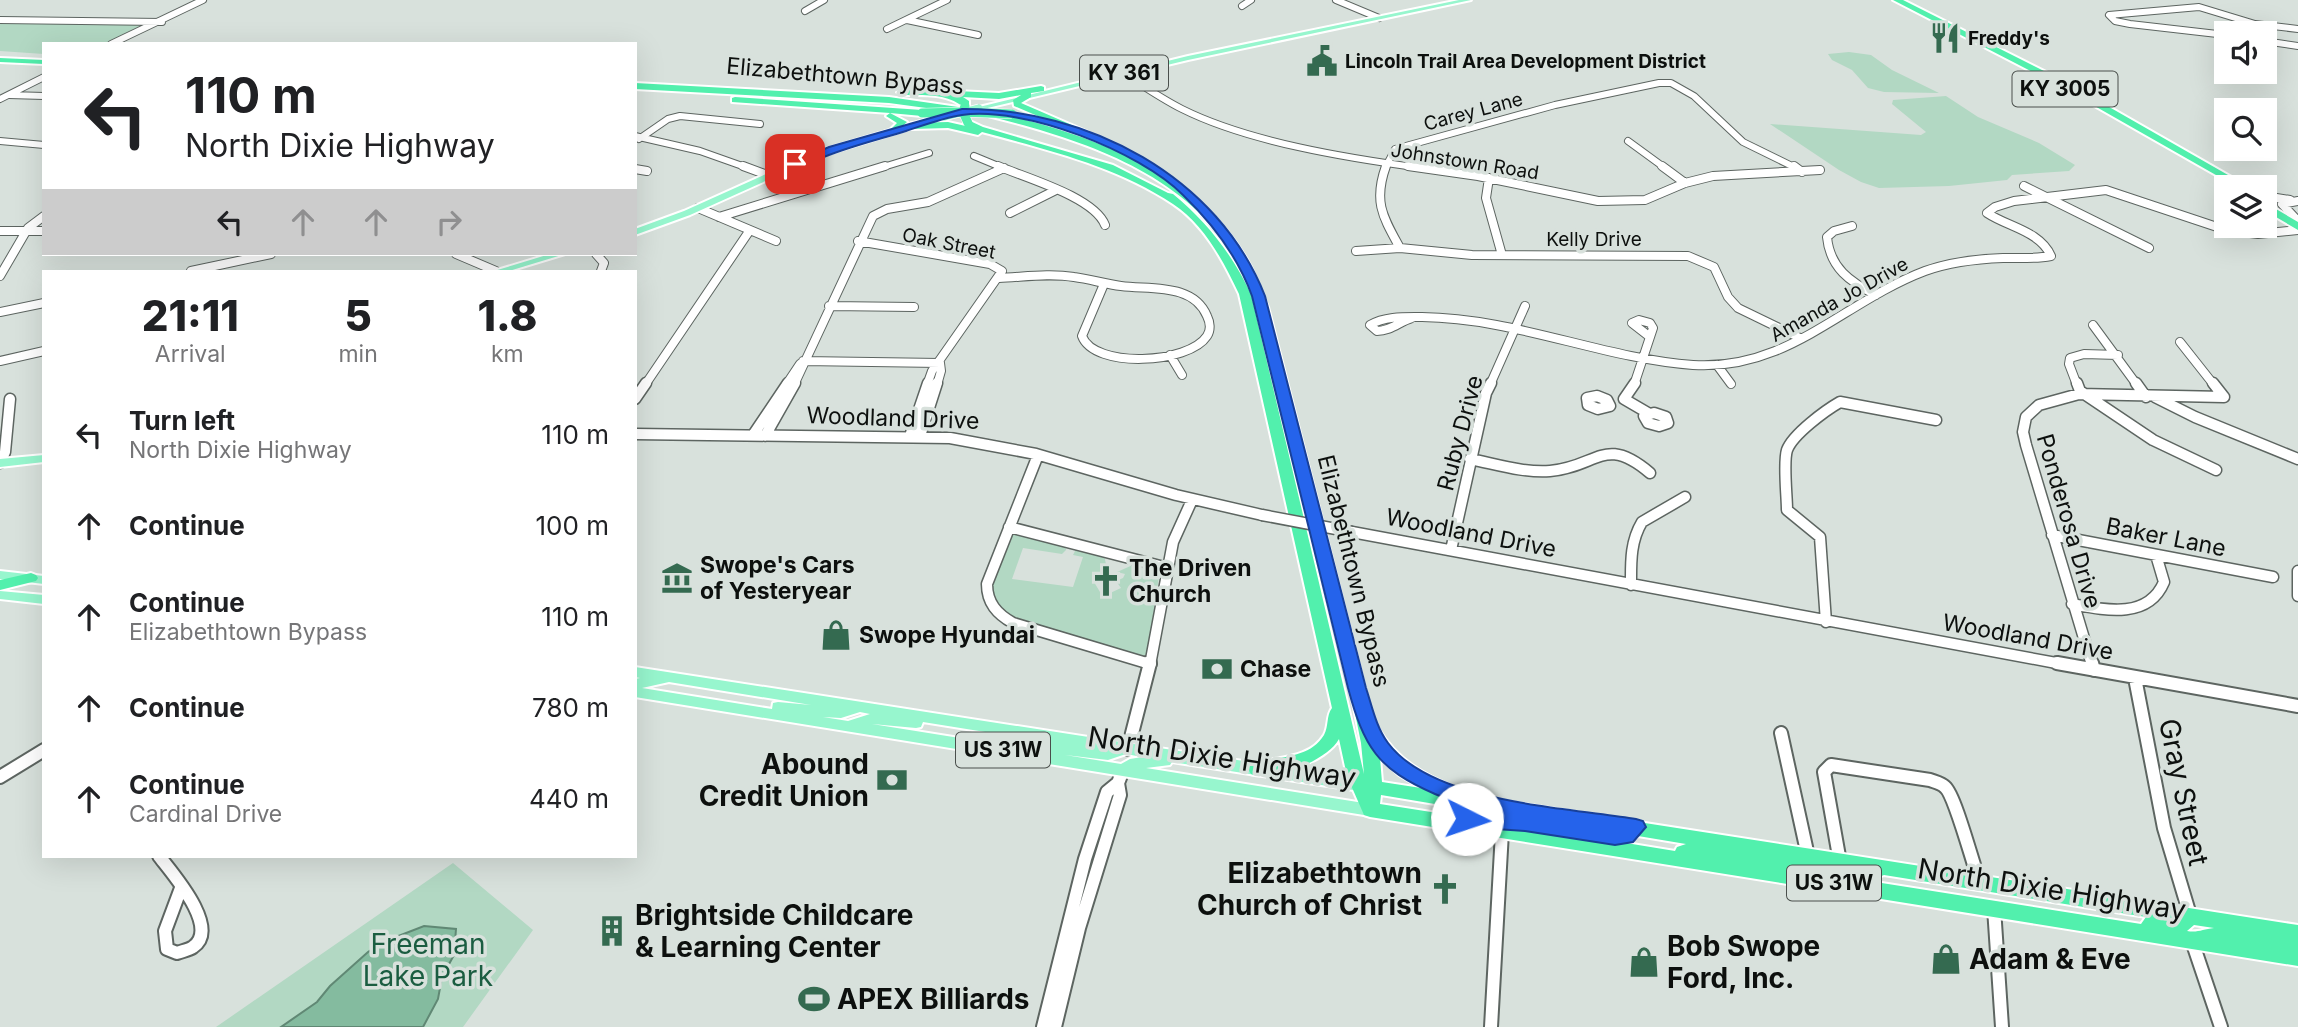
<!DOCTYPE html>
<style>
:root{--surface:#fff;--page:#f2f2f2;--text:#202124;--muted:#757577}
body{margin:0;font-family:Inter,sans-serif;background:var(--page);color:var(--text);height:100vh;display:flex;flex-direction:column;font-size:26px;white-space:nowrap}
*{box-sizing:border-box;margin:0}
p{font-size:23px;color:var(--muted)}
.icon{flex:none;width:38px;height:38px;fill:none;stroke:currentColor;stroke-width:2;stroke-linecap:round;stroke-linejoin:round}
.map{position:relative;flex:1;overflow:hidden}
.panel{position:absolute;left:42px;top:270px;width:595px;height:588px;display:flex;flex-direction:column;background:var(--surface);border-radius:0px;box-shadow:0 7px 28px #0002}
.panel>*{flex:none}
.banner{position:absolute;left:42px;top:42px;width:595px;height:214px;border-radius:0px;box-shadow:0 7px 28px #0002;background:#fff;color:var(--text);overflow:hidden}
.buttons{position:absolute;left:2214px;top:21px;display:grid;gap:14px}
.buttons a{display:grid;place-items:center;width:63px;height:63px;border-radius:0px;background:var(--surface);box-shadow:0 7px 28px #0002;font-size:35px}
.pin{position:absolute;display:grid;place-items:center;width:60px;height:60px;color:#fff;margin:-30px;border-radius:14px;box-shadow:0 4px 10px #0006}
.me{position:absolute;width:77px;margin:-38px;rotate:94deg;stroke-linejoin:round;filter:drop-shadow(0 0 5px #0008)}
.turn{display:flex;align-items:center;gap:24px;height:147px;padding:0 28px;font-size:32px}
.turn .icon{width:91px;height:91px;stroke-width:2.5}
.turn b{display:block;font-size:49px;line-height:60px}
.lanes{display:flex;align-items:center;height:66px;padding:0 28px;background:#0003;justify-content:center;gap:35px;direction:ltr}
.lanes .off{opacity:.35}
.eta{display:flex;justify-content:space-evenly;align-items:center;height:119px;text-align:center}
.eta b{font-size:42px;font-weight:800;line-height:49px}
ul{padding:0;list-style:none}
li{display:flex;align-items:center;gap:21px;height:91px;padding:0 28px}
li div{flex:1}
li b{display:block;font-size:26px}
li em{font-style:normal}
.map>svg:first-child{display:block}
</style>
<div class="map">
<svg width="2298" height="1027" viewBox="0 0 2298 1027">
<rect width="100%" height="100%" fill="#d8e1dc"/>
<path fill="#b2d8c3" d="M0,22L144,24L104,44H44V54L0,51Z
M1849,52L1871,55L1892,70L1939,93L1884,92L1868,88L1852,70L1832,60L1828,54Z
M1946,96L1978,117L2039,143L2075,165L2069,171L2012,175L2007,180L1949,186L1879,188L1861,182L1839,170L1770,124L1921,135L1926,132L1892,104L1893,100Z
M1012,532L1065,545L1066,550L1062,554L1023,548L1012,579L1073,587L1083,557L1073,555L1076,549L1104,555L1107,569H1103L1100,573L1104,578L1094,582L1100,592L1108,594L1121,588L1116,581L1123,578L1125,574L1117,572L1135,564L1160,570L1147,654L1143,656C1111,647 1033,632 1009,614C999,607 993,600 992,588Z
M453,863L533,930L463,1027H216Z"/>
<path fill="#84bb9f" stroke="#608874" stroke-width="2" d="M424,926L456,929L454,955L442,977L438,999L423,1027H281L317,1002L330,986L368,952L383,942Z"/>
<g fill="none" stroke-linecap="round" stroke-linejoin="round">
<defs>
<path id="minor-far3" d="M1336,0L1379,18
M1242,6L1251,0
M805,11L824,0
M0,20L162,22
M907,20L978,35
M887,29L947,0
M2226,35L2130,24L2115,21L2109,15L2199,7L2255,24L2298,29
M2264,41L2298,46
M111,44L203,0
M1118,70C1139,83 1160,98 1182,109C1248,142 1347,158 1421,168
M9,95L44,96
M0,99L44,77
M635,136L700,151L748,168
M639,139L668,119L680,116L760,124
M0,141L44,145
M1628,141L1665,168
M974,156L1003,168
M880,168L929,153
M1385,168L1395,149L1555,105L1659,83H1671L1694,96L1743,142L1796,168"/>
<path id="minor-far2" d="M743,166L770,176
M998,166C1026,178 1094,197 1105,225
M1386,166C1373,202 1383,217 1400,248
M1408,166L1478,176L1598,201L1645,200L1685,183L1713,176L1820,170
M1662,166L1685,183
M1794,166L1802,172
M635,169L647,171
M1489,178L1486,198L1502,255
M2024,186L2149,248
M2264,196L2290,200
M698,208L776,241
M1010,213L1056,190
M719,217L885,166
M2297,220L2282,204L2298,201
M1852,226L1834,231L1827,237C1830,268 1850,282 1876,295
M0,231H44
M858,241L990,264L1002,271L932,371L927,385
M1356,251L1400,248L1472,255L1688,256L1714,267L1728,297L1738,308L1800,338
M456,254L496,271
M596,254L604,263L601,271
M191,271L271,254
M0,276L28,228L44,216
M999,278C1024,277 1049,273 1074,277C1090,279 1105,284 1121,286C1151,290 1193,283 1207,316C1210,322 1211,330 1207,336C1189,364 1094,369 1082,336L1104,284
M829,306L914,307
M0,312L44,303
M1412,318C1399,322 1391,331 1377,331L1370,325C1385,316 1405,317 1422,317C1515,318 1601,358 1693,365C1788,371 1843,302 1925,271C1950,262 1977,259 2003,258C2019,258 2035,259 2051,256C2040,231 2008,227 1987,213L1995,207L2014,201L2106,190L2226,230L2258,234L2298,230
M1639,320L1650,323L1653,328L1650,337L1632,323Z
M2093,325L2137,385
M2180,342L2214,385
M1170,355L1182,375
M0,361L44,351
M803,361L940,363
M1717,365L1731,384
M645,385L750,230
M786,385L800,364
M794,385L873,216L887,209L928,202L1004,168
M937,385L941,371L940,363
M1490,385L1525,306
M1634,385L1650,337
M2077,385L2069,364L2070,358L2084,354L2118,355"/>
<path id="minor-far1" d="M2077,383L2080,391L2153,440L2216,470
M2136,383L2146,397
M2213,383L2224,397
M1597,396L1607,400L1610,406L1598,409L1588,405L1587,398Z
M2155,397L2195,417L2298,459
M635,399L646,383
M1624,399L1635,383
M1624,399L1648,413
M1654,413L1666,417L1668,423L1659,426L1648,423L1644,416Z
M635,434L950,438L1036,454L1176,495L1262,515
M753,435L788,383
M765,436L795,383
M910,436L928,383
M920,436L937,383
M1038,455L987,584C987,603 997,614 1013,623L1150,664
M1470,459C1496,464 1523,473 1550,471C1598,467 1604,434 1650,473
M0,463L5,452L10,399
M1009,527L1168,568
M1352,532L2067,665
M2052,535L2273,577
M1451,550L1486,393L1491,383
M2298,571V596
M1631,585C1631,563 1630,542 1642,522L1685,497
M2072,604C2104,610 2148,620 2164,582L2156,555
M1826,622L1820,537L1787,510C1787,496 1783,462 1787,450C1793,434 1826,410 1840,402L1936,420
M1150,665L1173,542L1192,500
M2092,665L2026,445L2023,432L2026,417L2039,405L2079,394L2224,397"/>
<path id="minor" d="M1147,663L1150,664
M2057,663L2298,706
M2092,663L2094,670
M2135,678L2164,828L2190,915
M1781,733L1808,856
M1128,749L1150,663
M0,777L44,750
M159,856C172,873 221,928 193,947C189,950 182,951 177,953L167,949L165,931L181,888
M1840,862L1824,772L1831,765L1930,780C1935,782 1941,783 1945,787C1955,795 1973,865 1980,883
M1994,908L2002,1027
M2192,941L2221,1027
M1043,1027L1085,859L1107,792L1118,783
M1055,1027L1079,928L1120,795L1118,783L1123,770
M1491,1027L1502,832"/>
<path id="major" d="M1459,0H1471L1188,60L979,110L975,108L1188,56Z
M941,115L948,117L821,156L690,215L635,235V229L684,211L815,152Z
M550,254H565L509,271H494Z
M44,455V462L0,467V459Z
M0,571L44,576V584L0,579Z
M0,591L44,595V604L0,599Z
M635,667L1360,779L1365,781L1368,785L1365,789L1360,791L1172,762L1170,765L1146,768L1370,804L1376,806L1378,810L1376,814L1370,816L635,697V679L640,678L635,677ZM669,682L811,705L778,702L773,703L772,709L642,688ZM860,712L870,714L848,721L823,717L841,718ZM923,722L1047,742L1004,737L999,739L997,744L872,724L916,728L921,727ZM1126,754L1142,757L1130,759L1121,764L1065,755L1108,760Z"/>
<path id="highway" d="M1893,0H1903L2062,80L2249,187H2237L2056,84Z
M0,58L44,60V64L0,62Z
M635,83L889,97L965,108C947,93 925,95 901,95L897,92L901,89L952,93L956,91L999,93L1041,86L1044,87V91L1031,93V97L1021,103L1088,132L1080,134L1014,106L1013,100L1021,95L999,99L963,97L969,101V105L965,108L975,111L971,114L889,103L635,89Z
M735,97L922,110L926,113L922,116L890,113L907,122L895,133L890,130L897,123L886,116L890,113L732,102V98Z
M991,111C1089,134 1201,172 1251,267C1257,280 1262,294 1268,307L1375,728H1378C1397,760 1424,775 1457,788L1459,794L2298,925V966L1370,817L1364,815L1347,776L1339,739C1327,761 1274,781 1251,774L1248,769L1251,764C1275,756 1309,760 1324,735C1329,726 1326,716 1332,708L1239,294C1224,262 1204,224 1173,204C1116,166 1048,150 982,132L978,135L948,128L911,129L907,126L911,123L948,122L970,127L964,123L968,120L983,127L1113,165L1168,193L1173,194C1207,222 1232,254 1251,294L1364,774L1361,743L1353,703L1256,307C1251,294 1246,280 1240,267C1192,174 1082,139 988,116L987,114ZM1380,758L1399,775L1421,788L1382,782ZM1381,795L1495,814L1471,812L1465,814L1463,817L1380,804ZM1638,836L1686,844L1677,847L1675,851L1626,843ZM1884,875L2146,917L2141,924L1869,881ZM2194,925L2214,928C2203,929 2198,933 2187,931Z
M2264,202L2298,222V230L2264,210Z
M31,573L36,575L38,578L36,581L0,590V580Z"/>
</defs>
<use href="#minor-far3" stroke="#5d6561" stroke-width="8"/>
<use href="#minor-far2" stroke="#5d6561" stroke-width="10"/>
<use href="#minor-far1" stroke="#5d6561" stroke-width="13"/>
<use href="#minor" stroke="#5d6561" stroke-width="16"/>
<use href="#major" stroke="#fff" stroke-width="4"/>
<use href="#highway" stroke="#fff" stroke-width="4"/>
<use href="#minor-far3" stroke="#fff" stroke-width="6"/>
<use href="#minor-far2" stroke="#fff" stroke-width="8"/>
<use href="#minor-far1" stroke="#fff" stroke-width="10"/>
<use href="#minor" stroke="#fff" stroke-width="12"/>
<use href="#major" fill="#97f6ce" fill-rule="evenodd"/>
<use href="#highway" fill="#52f0ad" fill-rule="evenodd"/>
<defs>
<path id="minor-bridge" d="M1262,515L1352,532"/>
<path id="major-bridge" d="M944,117L979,108"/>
<path id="highway-bridge" d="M922,113L963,112L965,106
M968,123L963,112L1012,114"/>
</defs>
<use href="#minor-bridge" stroke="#5d6561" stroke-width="13" stroke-linecap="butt"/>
<use href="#major-bridge" stroke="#fff" stroke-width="9" stroke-linecap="butt"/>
<use href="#highway-bridge" stroke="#fff" stroke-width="10" stroke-linecap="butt"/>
<use href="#minor-bridge" stroke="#fff" stroke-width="10"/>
<use href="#major-bridge" stroke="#97f6ce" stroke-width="7"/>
<use href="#highway-bridge" stroke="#52f0ad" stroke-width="9"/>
</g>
<path fill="#2563eb" stroke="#184099" stroke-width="2" d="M962,109C1087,108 1218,176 1265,296L1366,688C1372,706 1376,727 1388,743C1432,802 1566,808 1636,819L1643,821L1646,827L1633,842L1615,845L1525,831L1467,827L1460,825L1457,819L1460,813L1467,811L1492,812C1471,809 1454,802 1435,794C1377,769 1364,747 1348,688L1252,296C1238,257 1213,224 1183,195C1139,151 1024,106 962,115C943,118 924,125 906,131C877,140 847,147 819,159C810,162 798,170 790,164L829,147Z"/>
<defs>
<symbol id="restaurant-bare" viewBox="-9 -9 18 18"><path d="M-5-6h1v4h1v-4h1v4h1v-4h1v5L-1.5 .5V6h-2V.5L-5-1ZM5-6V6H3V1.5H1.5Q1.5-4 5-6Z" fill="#346a50" stroke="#d8e1dc" stroke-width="2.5" paint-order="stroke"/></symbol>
<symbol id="civic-bare" viewBox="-9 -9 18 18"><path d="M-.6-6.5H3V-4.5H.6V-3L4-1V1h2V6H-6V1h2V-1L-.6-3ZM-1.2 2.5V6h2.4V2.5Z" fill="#346a50" stroke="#d8e1dc" stroke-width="2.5" paint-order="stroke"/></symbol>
<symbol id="museum-bare" viewBox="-9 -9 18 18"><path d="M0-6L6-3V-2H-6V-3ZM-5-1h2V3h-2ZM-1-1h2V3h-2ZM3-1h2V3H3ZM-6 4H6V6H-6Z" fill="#346a50" stroke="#d8e1dc" stroke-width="2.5" paint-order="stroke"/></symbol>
<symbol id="church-bare" viewBox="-9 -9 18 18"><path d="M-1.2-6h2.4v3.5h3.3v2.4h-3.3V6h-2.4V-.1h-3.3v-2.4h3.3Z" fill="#346a50" stroke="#d8e1dc" stroke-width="2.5" paint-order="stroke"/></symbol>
<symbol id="shop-bare" viewBox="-9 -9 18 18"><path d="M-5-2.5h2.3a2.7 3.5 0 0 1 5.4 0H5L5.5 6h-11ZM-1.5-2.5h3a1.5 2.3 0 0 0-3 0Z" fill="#346a50" stroke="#d8e1dc" stroke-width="2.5" paint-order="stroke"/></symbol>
<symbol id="bank-bare" viewBox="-9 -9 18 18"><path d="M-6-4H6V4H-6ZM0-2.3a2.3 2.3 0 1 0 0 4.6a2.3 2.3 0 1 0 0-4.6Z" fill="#346a50" stroke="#d8e1dc" stroke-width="2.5" paint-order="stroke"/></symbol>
<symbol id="building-bare" viewBox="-9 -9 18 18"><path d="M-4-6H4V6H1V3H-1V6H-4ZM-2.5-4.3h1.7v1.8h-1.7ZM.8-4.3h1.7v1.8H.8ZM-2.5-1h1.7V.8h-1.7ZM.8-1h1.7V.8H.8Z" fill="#346a50" stroke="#d8e1dc" stroke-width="2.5" paint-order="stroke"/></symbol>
<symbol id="stadium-bare" viewBox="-9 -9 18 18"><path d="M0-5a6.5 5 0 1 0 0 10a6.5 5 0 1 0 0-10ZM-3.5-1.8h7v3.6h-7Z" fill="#346a50" stroke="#d8e1dc" stroke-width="2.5" paint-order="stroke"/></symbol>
</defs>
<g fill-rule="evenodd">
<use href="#restaurant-bare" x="1923" y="16" width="44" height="44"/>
<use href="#civic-bare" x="1300" y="39" width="44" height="44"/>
<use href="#museum-bare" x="655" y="556" width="44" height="44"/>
<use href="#church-bare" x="1084" y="559" width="44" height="44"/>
<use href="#shop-bare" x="814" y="613" width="44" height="44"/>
<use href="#bank-bare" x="1195" y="647" width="44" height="44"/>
<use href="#bank-bare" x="870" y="758" width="44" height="44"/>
<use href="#church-bare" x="1423" y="867" width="44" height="44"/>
<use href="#building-bare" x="590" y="909" width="44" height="44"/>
<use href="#shop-bare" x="1924" y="937" width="44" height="44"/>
<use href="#shop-bare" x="1622" y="940" width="44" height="44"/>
<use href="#stadium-bare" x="792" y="977" width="44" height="44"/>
</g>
<g text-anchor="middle" stroke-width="7" stroke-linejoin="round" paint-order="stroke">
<g font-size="19" font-weight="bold" fill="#0d100e" stroke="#d8e1dc" text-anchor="start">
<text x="1968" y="45">Freddy's</text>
<text x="1345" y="68">Lincoln Trail Area Development District</text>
</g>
<g font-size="19" fill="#0d100e" stroke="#d8e1dc">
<text transform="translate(1473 111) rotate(-15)" y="7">Carey Lane</text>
<text transform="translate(1465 161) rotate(9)" y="7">Johnstown Road</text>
<text x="1594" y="246">Kelly Drive</text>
<text transform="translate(949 243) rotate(11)" y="7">Oak Street</text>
<text transform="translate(1839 299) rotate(-29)" y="7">Amanda Jo Drive</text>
</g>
<g fill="#d8e1dc" stroke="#4a4f4c" stroke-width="2">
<rect x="1080" y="55.5" width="88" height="35" rx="5"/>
<rect x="2012.5" y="71.5" width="105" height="35" rx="5"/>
<rect x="956" y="732.5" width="94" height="35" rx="5"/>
<rect x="1787" y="865.5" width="94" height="35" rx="5"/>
</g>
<g font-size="21" font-weight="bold" fill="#0d100e">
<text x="1124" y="80">KY 361</text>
<text x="2065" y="96">KY 3005</text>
<text x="1003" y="757">US 31W</text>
<text x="1834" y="890">US 31W</text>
</g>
<g font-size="23" fill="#0d100e" stroke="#d8e1dc">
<text transform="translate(845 76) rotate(5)" y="8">Elizabethtown Bypass</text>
<text transform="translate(893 418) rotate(2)" y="8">Woodland Drive</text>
<text transform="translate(1460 433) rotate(-75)" y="8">Ruby Drive</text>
<text transform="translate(2069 521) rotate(74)" y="8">Ponderosa Drive</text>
<text transform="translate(1471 533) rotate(11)" y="8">Woodland Drive</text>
<text transform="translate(2166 537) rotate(11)" y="8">Baker Lane</text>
<text transform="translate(1354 571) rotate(76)" y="8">Elizabethtown Bypass</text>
<text transform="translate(2028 637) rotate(10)" y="8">Woodland Drive</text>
</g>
<g font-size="23" font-weight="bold" fill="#0d100e" stroke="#d8e1dc" text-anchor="start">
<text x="700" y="573">Swope's Cars<tspan x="700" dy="26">of Yesteryear</tspan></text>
<text x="1129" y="576">The Driven<tspan x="1129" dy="26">Church</tspan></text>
<text x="859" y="643">Swope Hyundai</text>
<text x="1240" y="677">Chase</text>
</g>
<g font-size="28" fill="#0d100e" stroke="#d8e1dc">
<text transform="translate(1222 757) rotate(9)" y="10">North Dixie Highway</text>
<text transform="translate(2184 792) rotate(78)" y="10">Gray Street</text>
<text transform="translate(2052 889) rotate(9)" y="10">North Dixie Highway</text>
</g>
<g font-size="28" font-weight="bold" fill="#0d100e" stroke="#d8e1dc" text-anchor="start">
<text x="869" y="774" text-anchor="end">Abound<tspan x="869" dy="32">Credit Union</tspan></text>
<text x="1422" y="883" text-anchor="end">Elizabethtown<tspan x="1422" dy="32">Church of Christ</tspan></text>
<text x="635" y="925">Brightside Childcare<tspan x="635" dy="32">&amp; Learning Center</tspan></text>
<text x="1667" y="956">Bob Swope<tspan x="1667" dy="32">Ford, Inc.</tspan></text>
<text x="1969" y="969">Adam &amp; Eve</text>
<text x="837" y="1009">APEX Billiards</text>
</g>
<g font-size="28" fill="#1b5d41" stroke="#d8e1dc">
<text x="428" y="954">Freeman<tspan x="428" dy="32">Lake Park</tspan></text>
</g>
</g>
</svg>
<div class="buttons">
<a><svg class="icon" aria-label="sound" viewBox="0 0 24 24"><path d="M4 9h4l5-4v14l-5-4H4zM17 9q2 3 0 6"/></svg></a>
<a><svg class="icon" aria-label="search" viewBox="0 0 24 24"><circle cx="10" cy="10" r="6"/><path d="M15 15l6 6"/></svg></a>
<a><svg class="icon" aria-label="layers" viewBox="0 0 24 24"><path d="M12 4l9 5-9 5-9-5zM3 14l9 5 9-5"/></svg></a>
</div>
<div class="pin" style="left:795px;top:164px;background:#d93025"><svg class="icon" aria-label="arrive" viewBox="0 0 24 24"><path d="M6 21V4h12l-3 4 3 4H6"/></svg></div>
<svg class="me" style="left:1467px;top:819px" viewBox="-20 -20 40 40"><circle r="19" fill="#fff"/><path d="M0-13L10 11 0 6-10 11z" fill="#2563eb"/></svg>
<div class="banner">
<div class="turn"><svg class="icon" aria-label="left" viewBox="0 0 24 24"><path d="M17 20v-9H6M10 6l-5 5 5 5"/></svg><div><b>110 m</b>North Dixie Highway</div></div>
<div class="lanes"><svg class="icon" aria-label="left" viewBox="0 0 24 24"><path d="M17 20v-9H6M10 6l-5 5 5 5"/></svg><svg class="icon off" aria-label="ahead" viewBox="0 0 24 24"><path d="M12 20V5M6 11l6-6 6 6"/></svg><svg class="icon off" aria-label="ahead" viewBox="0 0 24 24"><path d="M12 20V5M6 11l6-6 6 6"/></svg><svg class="icon off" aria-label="right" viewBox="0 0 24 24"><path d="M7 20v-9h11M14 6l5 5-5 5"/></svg></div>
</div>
<section class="panel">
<div class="eta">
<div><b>21:11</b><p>Arrival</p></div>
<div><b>5</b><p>min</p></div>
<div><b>1.8</b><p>km</p></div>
</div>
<ul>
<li><svg class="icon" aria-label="left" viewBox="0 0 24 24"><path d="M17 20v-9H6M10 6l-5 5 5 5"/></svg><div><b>Turn left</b><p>North Dixie Highway</p></div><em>110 m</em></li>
<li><svg class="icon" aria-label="ahead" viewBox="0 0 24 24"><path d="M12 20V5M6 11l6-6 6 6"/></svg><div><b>Continue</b></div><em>100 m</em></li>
<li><svg class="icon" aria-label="ahead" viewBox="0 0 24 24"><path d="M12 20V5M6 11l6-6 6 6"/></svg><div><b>Continue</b><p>Elizabethtown Bypass</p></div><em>110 m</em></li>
<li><svg class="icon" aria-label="ahead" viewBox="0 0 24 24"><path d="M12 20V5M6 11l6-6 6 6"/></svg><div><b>Continue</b></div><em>780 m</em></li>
<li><svg class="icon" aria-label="ahead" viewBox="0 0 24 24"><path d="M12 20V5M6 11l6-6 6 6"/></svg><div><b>Continue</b><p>Cardinal Drive</p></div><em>440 m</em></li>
</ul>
</section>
</div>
